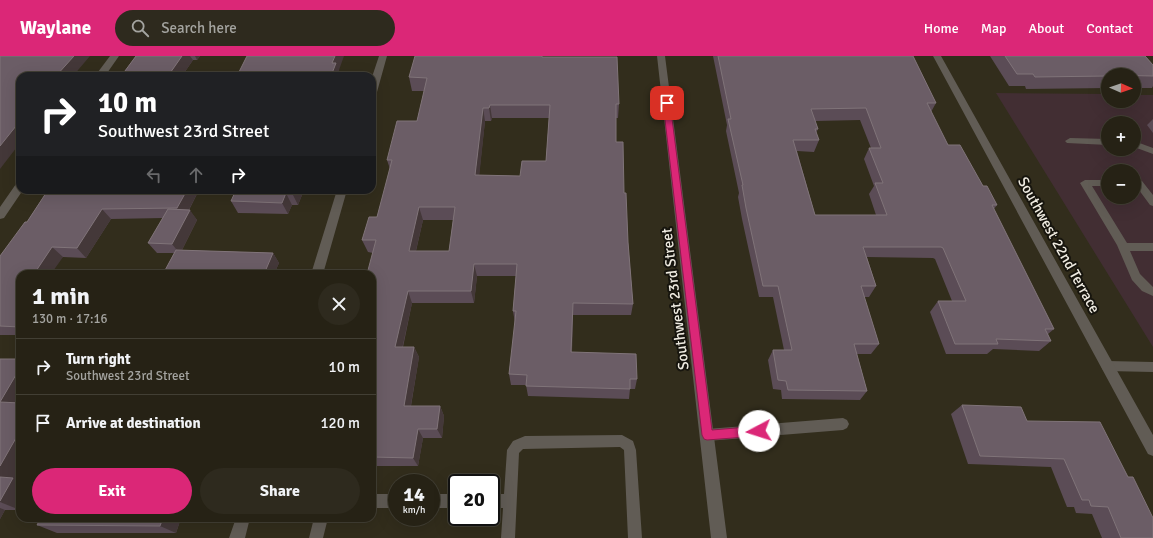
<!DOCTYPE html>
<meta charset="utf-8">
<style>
:root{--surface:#262215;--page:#2e2a1e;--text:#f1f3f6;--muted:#a4a4a0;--line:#423f34;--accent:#db2777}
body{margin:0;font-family:Signika,sans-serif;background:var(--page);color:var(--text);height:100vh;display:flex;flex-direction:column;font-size:15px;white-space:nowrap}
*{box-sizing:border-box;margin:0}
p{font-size:13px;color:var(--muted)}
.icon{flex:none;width:22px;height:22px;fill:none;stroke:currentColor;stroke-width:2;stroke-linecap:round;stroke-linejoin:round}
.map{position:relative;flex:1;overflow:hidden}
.side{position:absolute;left:16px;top:214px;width:360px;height:252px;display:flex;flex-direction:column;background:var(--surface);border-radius:12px;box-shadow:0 4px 16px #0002,0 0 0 1px var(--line)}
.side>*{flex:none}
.top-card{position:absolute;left:16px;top:16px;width:360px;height:122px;border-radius:12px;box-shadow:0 4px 16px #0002,0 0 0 1px var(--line);background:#202124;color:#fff;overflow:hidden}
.needle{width:26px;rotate:92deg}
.controls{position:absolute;left:1101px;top:12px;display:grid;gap:8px}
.controls a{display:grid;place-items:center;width:40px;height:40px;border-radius:50%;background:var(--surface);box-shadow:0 4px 16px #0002,0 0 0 1px var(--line);font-size:20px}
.speed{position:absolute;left:388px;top:418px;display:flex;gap:8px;font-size:20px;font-weight:700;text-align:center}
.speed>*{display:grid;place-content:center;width:52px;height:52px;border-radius:50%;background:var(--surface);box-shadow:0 4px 16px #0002,0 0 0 1px var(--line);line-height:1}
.speed small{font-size:10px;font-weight:400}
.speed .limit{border:2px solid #111;border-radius:6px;background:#fff;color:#111}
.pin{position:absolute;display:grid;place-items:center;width:34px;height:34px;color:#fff;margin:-17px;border-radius:8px;box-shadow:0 2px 6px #0006}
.me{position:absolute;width:44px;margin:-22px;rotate:265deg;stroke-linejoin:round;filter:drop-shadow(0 0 3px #0008)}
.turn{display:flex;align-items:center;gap:14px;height:84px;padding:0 16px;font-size:18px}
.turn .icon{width:52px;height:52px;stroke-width:2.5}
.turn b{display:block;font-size:28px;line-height:34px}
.lanes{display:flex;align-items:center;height:38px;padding:0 16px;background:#0003;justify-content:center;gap:20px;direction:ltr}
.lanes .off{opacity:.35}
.round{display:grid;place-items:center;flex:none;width:42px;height:42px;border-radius:21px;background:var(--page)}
.overview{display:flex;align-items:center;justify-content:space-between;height:68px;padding:0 16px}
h1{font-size:24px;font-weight:700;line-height:30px}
.cta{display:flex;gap:8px;margin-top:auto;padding:8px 16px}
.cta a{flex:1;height:46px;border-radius:24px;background:var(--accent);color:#fff;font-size:16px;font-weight:700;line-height:46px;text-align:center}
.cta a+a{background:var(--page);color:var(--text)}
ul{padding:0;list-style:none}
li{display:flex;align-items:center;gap:12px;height:56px;padding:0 16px;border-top:1px solid var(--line)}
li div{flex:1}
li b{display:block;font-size:15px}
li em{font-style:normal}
header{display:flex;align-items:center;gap:24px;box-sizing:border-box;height:56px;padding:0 20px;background:var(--accent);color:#fff}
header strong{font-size:19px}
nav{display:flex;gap:22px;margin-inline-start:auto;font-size:14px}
.search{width:280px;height:36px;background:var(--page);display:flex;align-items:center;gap:10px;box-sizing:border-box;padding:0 14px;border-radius:22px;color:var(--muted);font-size:15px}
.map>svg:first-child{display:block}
</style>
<header>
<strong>Waylane</strong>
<div class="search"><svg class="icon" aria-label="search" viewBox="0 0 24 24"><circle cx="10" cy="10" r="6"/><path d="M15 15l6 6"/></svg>Search here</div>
<nav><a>Home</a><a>Map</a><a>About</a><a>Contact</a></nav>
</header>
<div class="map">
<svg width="1153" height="482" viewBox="0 0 1153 482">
<rect width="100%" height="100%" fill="#322d1c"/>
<path fill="#422e33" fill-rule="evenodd" d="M996,37L1108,38V45H1134V39H1153V291ZM1108,67H1134V93H1108ZM1108,115H1134V141H1108Z"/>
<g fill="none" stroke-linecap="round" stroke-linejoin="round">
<path fill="#615c55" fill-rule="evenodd" d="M1070,82L1108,83V89L1067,87L1065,85Z
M1134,85L1153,92V98L1134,91Z
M1085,124H1108V130H1092L1127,187H1153V195H1130L1140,218L1153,231V240L1142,235L1132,224L1117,189L1080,127Z
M1134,124L1142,125L1153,139V150L1150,149L1136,130H1134Z
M1107,305L1153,306V316L1107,315L1103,314L1101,310L1103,306Z
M843,362L847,364L849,368L847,372L843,374L707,385L703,383L701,379L703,375L707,373Z
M622,379L633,385L636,394L642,482H628L624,394L620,391L523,393L519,397L515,482H501L503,452H491V438H504L507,394L513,385L525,380Z
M372,438H397V452H372Z
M431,438H457V452H431Z
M314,462H328L323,482H309Z"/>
<path fill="#615c55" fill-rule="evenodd" d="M110,0H119L105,20H95Z
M379,0H387L377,36L372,39V21Z
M657,0H665L727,482H711Z
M933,0H941L1153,379V400L1148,398Z
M20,127V134H23L4,162L0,163V151L16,128Z
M337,134H347L323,218H311Z
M236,462H250L245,482H229Z"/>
</g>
<path fill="#5b4c56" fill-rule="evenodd" d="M136,0H200L197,4H193L182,20H122V19Z
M713,0H913L936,47L931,56L948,89L983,130L997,149L994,153L1054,273L1048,278L1051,285L1039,295L993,293L987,298H946L930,256L938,245H952L935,203L933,202L867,201L876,230L869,241H864L879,288L871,298H857L867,335L860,344L782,343L781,334L773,333L768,304L773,294H784L773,241H759L742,163L738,141L739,137L726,75L727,69ZM860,64L871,92H869L864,103L874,130L869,138L876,159H815L797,95L814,96L819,84L816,77L818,73L815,65Z
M990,0H1145L1153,9V30L1152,32H1134V19H1108V32L1026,33L1025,30H1009Z
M543,1L619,48L618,62H616V86L624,137L633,248L631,259H573L572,296L637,323L635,333H630L629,343L528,340L526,329H511L509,318L515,267L513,255L516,220H477L474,247H412L403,291H414L419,301L411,350H440L444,360L442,382H423L418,410H372V218L373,197L368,196L362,184L377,161L390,113L387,104L417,65L424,35H412L409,21ZM492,62H549L546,105L520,120L479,119L485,65H491ZM423,164H453L449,195H416Z
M1153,63V77L1147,69Z
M48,134H199L189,154L197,164L182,194L273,197L279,207L274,218H163L174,197H157L148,187L163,162L111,163L86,202L63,201L20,218V279H0V200L27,166Z
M236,134H304L298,149H292L288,158L238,157L231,145Z
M0,303H20V420L18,424L20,425V454H5L0,463Z
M962,349L1027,365L1153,482H1102L1092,458L1076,457L1074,451H1067L1051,411L968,408L951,358Z
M41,462H181L176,477H57L37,469Z"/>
<path fill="#443839" d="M74,0H90L73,20H56Z
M182,0H190L193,4L182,20H168Z
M195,0H200L197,4Z
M335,0H344L339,14L340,20H331L332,7Z
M490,49L492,62L491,65L489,52Z
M483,52L485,65L478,132L475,119Z
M20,65V87L0,113V90Z
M187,134H199L185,161L177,152Z
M293,134H304L298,149L292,137Z
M286,137L292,149L288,158L282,147Z
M419,151L423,164L413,207L409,195Z
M102,153L111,163L86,202L77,192Z
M190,154L197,164L180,198L172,188Z
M52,191L63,201L51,218H34Z
M273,197L279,207L274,218H264Z
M474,208L477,220L474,247L471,235Z
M408,235L412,247L400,302L395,291Z
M573,247V259L571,307V296Z
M414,291L419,301L409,360L404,350Z
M20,312V356L0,346Z
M440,350L444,360L442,382L437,373Z
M418,373L423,382L418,410L413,402Z
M20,375V420L18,424L20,425V454L0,446V410Z
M0,452L5,454L0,463Z
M163,462H181L176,477L160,470Z"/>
<path fill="#6b5d66" stroke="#807479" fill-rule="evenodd" d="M0,0H74L56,20H20V65L0,90Z
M136,0H182L168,20L122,19Z
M247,0H335L332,7H336L331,20H237Z
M415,0H542V1H617L619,48H616V86H623L624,137H626L628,186L633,248L573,247L571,296L636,298L637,323H630V333L526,330L527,319L509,318L516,255H513L517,208H474L471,235H408L395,291H414L404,350H440L437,373H418L413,402L372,401V218H367L376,184H362L369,161H377L392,104H387L397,65H417L427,22L409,21ZM490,49H550L546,105H522L520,120L475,119L483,52H489ZM419,151H455L449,195H409Z
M718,0H913L936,47H927L948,89H960L983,130H987L997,149H992L1054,273H1045L1051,285L996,283L998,288H955L938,245H966L943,192L941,191H863L876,230H861L879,288H854L867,335L788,334L786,325L778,324L773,294H792L778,230H763L746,152L742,129H743L728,63H731ZM866,52L881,92H869L883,127H875L887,159H815L793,84H819L815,73H818L811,53Z
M1005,0H1145L1153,9V20L1108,19V20L1035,21L1033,18H1017Z
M48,134H187L177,152L102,153L77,192L52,191L34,218H20V239L18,243H20V271L0,270V200L25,166H27Z
M236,134H293L292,137H286L282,147L231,145Z
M168,153L190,154L172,188L148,187Z
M176,194L273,197L264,218H229L196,217V218H163Z
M0,303H20V312L0,346L20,347V375L0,410Z
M962,349L1021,351L1027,365L1100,366L1128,421H1133L1153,462V482H1121L1108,451L1091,450L1089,444H1082L1064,403L980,400Z
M0,421L13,422L0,445Z
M41,462H163L160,470L37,469Z"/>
<path fill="#db2777" stroke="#8e194d" d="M667,45L670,47L712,374L759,370L762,371L764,375L762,378L759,380L707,384L704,383L702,379L663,47Z"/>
<g text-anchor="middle" stroke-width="4" stroke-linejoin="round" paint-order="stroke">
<g font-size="15" fill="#f0ece2" stroke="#17150e">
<text transform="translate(1059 189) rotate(61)" y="5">Southwest 22nd Terrace</text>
<text transform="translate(675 243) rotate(-97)" y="5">Southwest 23rd Street</text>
</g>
</g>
</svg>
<div class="controls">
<a><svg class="needle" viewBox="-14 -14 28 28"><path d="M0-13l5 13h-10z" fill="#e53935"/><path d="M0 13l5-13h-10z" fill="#a4a4a0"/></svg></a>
<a>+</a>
<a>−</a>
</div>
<div class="speed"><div>14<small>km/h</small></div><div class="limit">20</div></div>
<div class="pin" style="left:667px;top:47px;background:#d93025"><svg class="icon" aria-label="arrive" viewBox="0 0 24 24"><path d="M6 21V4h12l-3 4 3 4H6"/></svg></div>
<svg class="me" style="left:759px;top:375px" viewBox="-20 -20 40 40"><circle r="19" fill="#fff"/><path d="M0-13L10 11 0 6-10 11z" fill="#db2777"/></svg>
<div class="top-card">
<div class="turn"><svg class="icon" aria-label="right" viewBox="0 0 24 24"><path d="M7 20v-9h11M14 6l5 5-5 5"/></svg><div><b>10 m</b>Southwest 23rd Street</div></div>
<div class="lanes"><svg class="icon off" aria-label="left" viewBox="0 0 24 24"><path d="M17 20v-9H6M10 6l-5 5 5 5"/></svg><svg class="icon off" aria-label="ahead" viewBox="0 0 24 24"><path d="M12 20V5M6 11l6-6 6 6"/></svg><svg class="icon" aria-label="right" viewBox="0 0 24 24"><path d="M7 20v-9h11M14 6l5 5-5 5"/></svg></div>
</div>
<section class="side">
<div class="overview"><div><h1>1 min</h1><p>130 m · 17:16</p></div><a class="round"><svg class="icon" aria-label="close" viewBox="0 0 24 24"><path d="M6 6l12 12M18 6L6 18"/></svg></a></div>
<ul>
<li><svg class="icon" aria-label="right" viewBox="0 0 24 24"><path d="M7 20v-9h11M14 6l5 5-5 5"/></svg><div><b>Turn right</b><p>Southwest 23rd Street</p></div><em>10 m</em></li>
<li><svg class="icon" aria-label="arrive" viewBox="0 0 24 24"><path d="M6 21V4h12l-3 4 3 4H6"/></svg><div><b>Arrive at destination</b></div><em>120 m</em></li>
</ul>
<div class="cta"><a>Exit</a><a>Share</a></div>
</section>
</div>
